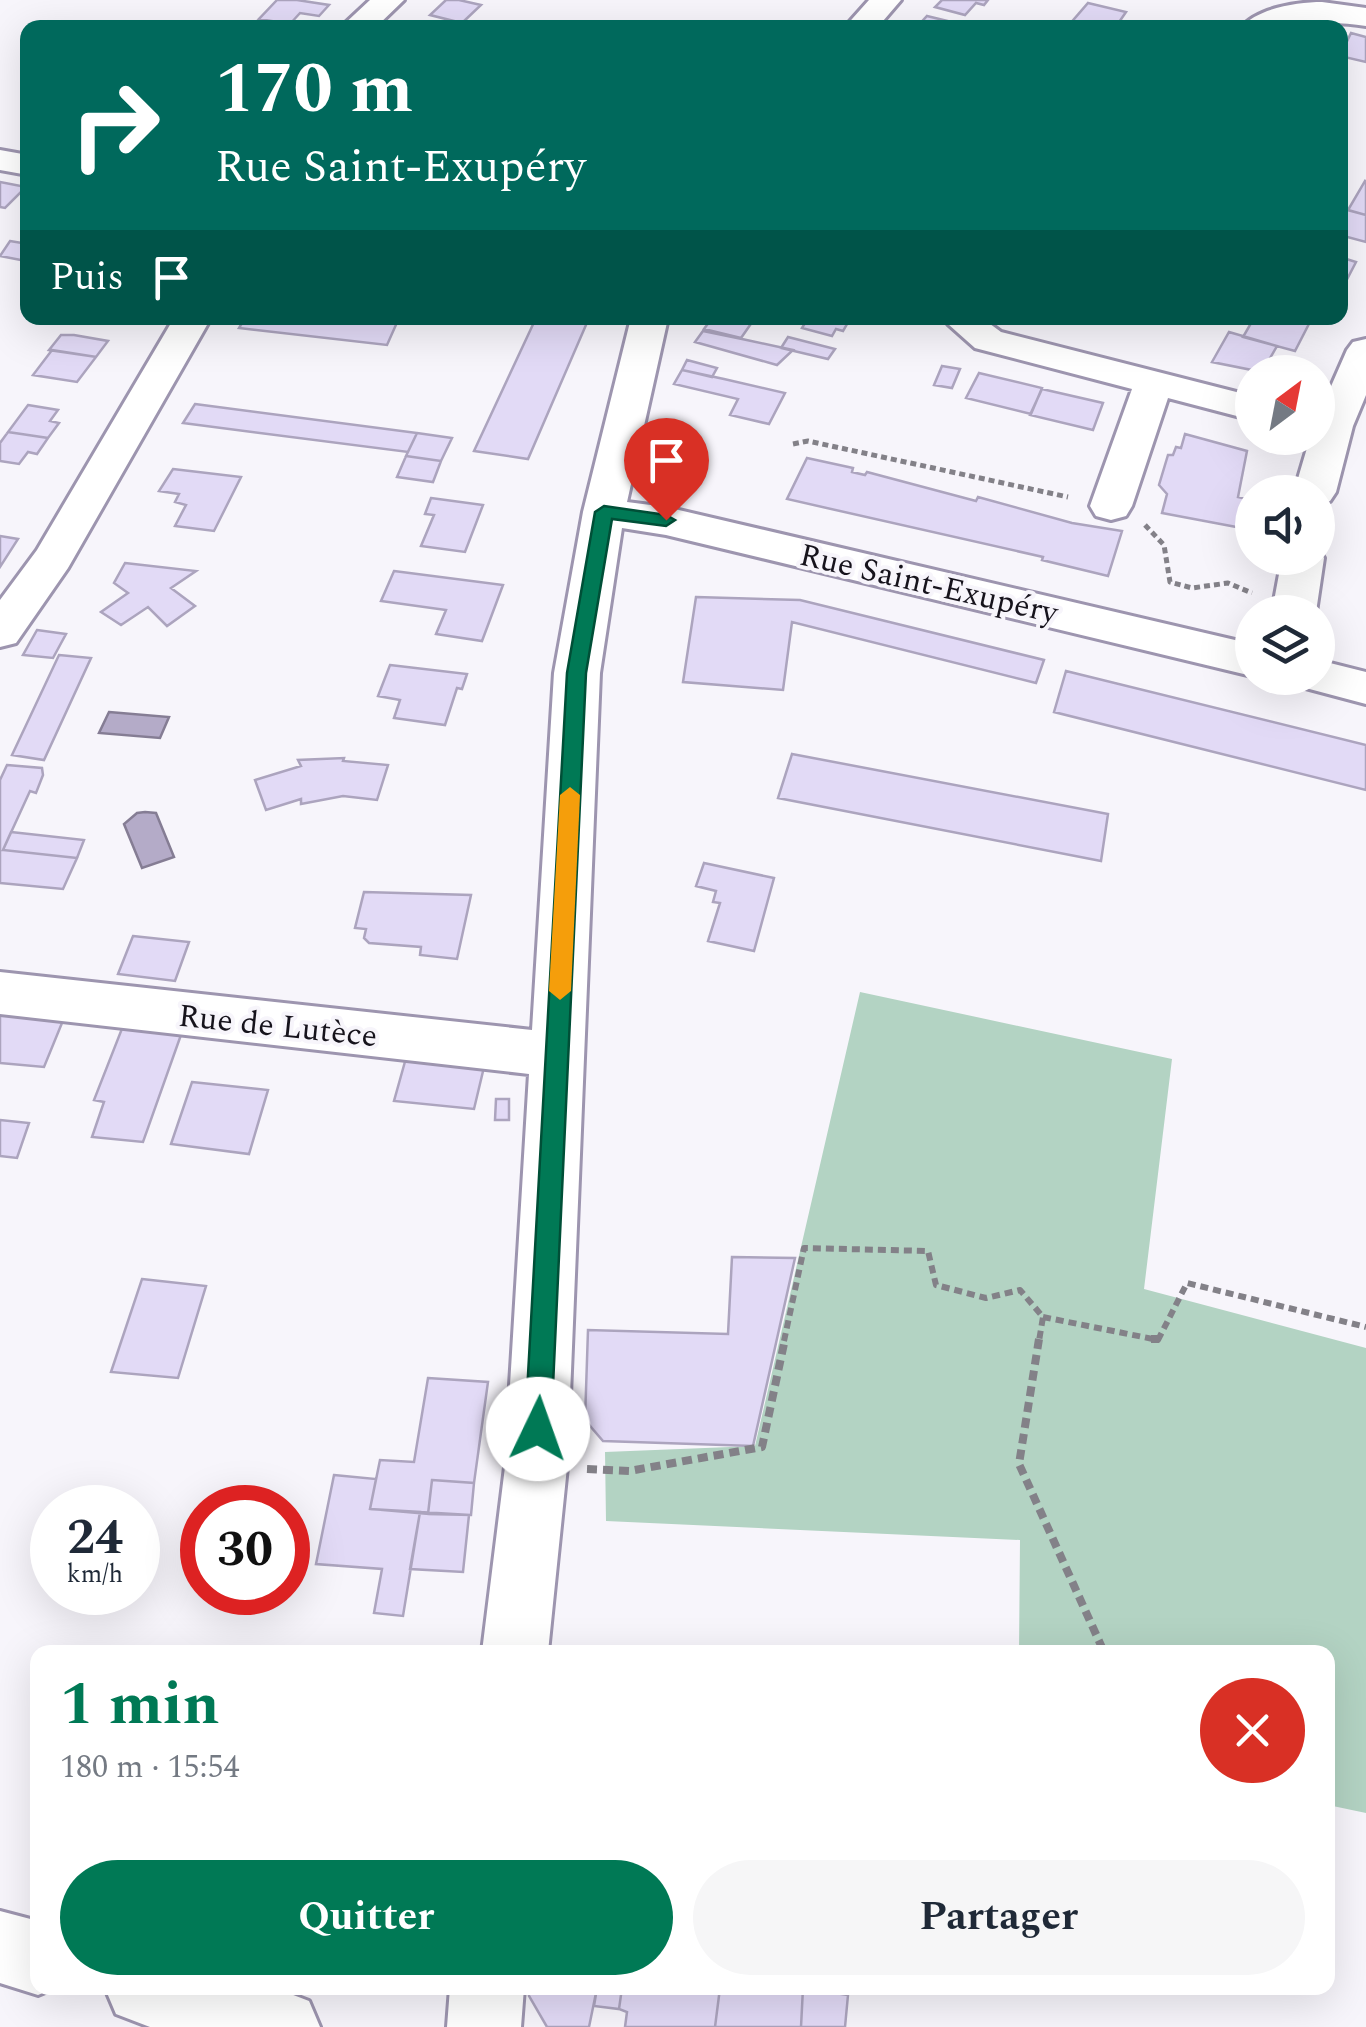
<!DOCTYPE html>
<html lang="fr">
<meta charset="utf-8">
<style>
:root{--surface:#fff;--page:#f6f6f7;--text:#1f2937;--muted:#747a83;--accent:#007955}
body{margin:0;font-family:Spectral,serif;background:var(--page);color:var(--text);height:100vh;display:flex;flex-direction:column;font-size:38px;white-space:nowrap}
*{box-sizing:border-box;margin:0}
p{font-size:32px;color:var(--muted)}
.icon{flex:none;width:55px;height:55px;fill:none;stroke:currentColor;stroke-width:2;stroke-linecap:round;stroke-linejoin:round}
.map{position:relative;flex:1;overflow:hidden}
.drawer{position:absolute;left:30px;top:1645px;width:1305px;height:350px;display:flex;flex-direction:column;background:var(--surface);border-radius:20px;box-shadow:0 10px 40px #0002}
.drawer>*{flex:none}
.top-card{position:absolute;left:20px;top:20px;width:1328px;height:305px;border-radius:20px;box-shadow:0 10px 40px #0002;background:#00695c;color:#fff;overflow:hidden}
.needle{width:65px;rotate:32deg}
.controls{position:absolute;left:1235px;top:355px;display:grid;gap:20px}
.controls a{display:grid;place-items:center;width:100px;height:100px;border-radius:50%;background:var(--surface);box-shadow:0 10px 40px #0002;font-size:50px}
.speed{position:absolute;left:30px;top:1485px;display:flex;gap:20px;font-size:50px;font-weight:700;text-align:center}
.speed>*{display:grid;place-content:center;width:130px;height:130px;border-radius:50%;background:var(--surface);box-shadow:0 10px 40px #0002;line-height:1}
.speed small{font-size:25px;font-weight:400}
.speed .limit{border:15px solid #d22;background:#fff;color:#111}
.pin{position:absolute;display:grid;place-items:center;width:85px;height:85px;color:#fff;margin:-102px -42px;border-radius:50% 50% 50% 0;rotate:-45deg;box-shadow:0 0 10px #0007}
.pin .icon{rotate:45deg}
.me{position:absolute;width:110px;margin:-55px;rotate:3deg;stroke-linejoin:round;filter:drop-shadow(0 0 8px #0008)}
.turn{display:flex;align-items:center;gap:35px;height:210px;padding:0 30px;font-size:45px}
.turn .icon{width:130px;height:130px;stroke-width:2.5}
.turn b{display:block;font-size:70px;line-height:85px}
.then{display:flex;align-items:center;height:95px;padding:0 30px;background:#0003;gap:20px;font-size:38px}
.round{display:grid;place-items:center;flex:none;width:105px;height:105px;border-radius:52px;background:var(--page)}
.summary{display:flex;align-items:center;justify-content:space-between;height:170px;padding:0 30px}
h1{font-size:60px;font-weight:700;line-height:75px;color:var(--accent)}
.cta{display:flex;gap:20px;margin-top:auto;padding:20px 30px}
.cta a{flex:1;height:115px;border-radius:60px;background:var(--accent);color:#fff;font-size:40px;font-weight:700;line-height:115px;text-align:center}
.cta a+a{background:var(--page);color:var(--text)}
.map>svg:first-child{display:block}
</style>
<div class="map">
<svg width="1366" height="2027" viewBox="0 0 1366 2027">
<rect width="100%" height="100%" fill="#f7f5fb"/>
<path fill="#b3d3c3" d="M860,992L1172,1059L1144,1289L1366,1348V1813L1328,1805V1652H1019L1020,1540L606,1521L605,1452L755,1446Z"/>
<path fill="#b4abc8" stroke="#857d94" stroke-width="2.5" d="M109,712L169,717L160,738L99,733Z
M145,812L156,813L174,857L142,868L124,824L137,813Z"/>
<path fill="#e2daf6" stroke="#aca4be" stroke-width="2.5" d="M277,0H297L329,5L319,16L300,13L290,24L259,19Z
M446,0H459L481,5L462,23L430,15Z
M942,0H988L984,5L976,3L965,15L935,7Z
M1088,3L1126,12L1115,28L1069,25Z
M927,16L968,26L916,28Z
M1351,33L1366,37V62L1340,56Z
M1365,181L1366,182V215L1348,210Z
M0,182L26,187L5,208L0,207Z
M1340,208L1366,215V242L1340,235Z
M10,241L28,244L26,261L0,256Z
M1340,257L1356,262L1342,289H1340Z
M245,318H399L387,345L239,328Z
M536,318H589L528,459L474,451Z
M712,318H755L741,338L704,329Z
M808,318H820L847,324L843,331L836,329L832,336L802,328Z
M1254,318H1312L1295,351L1243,337Z
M703,331L742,339L793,350L777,365L695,342Z
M1229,332L1277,346L1262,372L1212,362Z
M61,335H74L108,341L96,357L49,350Z
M788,337L835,349L828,359L781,348Z
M52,350L96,357L77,382L33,375Z
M687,360L717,368L712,377L682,370Z
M942,366L960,369L952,388L934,385Z
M682,370L724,379L785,393L769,424L730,415L738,399L674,384Z
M979,373L1042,388L1031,414L966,398Z
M1042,389L1103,403L1093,430L1030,415Z
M195,404L417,433L408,452L183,423Z
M28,405L58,410L50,421L59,423L48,438L8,432Z
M8,432L48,438L37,454L28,452L19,464L0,461V443Z
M417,433L452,438L441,461L406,456Z
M1185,434L1247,451L1238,497L1252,500L1247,529L1162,513L1167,494L1159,485L1168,455H1173L1176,447L1181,448Z
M406,456L441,461L433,482L397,477Z
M807,458L853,468L852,472L865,475L867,472L976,501L978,497L1072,523L1122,531L1108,576L1042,560L1043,557L787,499Z
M173,469L241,477L214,531L175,526L186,505L175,502L179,494L159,491Z
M431,498L483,505L465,552L421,546L434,515L425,514Z
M0,536L18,539L0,567Z
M125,563L196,571L171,588L195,606L167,626L148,607L121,625L101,612L128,593L114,583Z
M394,571L503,585L482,641L436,634L446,610L381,601Z
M696,597L800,600L1044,660L1036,683L792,622L783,690L683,682Z
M37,630L66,634L53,658L23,655Z
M59,655L91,658L44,760L12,755Z
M390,665L467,674L462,689L457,688L445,725L394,718L400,700L378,696Z
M1066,671L1366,745V790L1054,712Z
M792,754L1108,814L1101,861L778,798Z
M344,758L343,761L388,765L377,800L343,796L301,804V799L266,810L255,780L301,766L298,760Z
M7,765L42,768L43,775L36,793L30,791L3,850L77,858L63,889L0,883V780Z
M11,832L84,840L77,858L3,850Z
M704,863L774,878L754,951L708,941L720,903L713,902L716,891L696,886Z
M364,892L471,895L457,959L420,955L421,947L369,943L364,938L366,929L355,928Z
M133,936L189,942L175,981L118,974Z
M0,1011L64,1018L44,1067L0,1063Z
M123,1026L182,1032L143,1142L92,1137L104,1102L94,1100Z
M406,1058L484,1067L474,1109L394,1101Z
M192,1082L268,1090L249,1154L171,1144Z
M496,1099H509V1120H495Z
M0,1120L29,1123L17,1158L0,1156Z
M732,1257L795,1258L753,1446L603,1441L585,1420L588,1330L728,1334Z
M142,1279L206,1286L178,1378L111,1372Z
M428,1378L488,1382L474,1483L432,1480L428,1514L370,1509L380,1460L414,1462Z
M334,1475L376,1479L370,1509L420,1512L403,1616L374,1613L382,1569L316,1564Z
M432,1480L474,1483L471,1515L428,1514Z
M420,1512L469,1515L463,1572L410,1569Z
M529,1988H597L589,2027H547L529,1996Z
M597,1988H622L619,2009L594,2006Z
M622,1988H720L715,2027H625L627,2012L619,2009Z
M720,1988H803L801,2027H715Z
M803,1988L848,1995L845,2027H801Z"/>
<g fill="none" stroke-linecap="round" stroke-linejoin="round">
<defs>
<path id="minor" d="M370,0H404L375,28H340Z
M869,0H901L877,28H844Z
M1322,2L1366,8V26C1322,18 1284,28 1241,28C1257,8 1298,2 1322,2Z
M0,150L28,155V175L0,170Z
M174,318H211L68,568L16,643L0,647V600L37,550Z
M631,318H668L627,502L666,507L1252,644V676L666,535L622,528L600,673L567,1467L548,1652H482L505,1467L529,1074L0,1014V972L532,1030L554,673L583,512Z
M953,318H982L1001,332L1252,396V420L1168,398L1132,506L1126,516L1111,520L1096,516L1090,506L1132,389L975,348L948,324Z
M1366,339V395L1353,426L1336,492L1330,501L1318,505V492H1294L1310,438H1318V416L1347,350L1353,342Z
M1318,548L1324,558L1316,612H1272L1282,558H1318Z
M1318,660L1366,672V704L1302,687L1296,678H1318Z
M0,1911L38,1921V1988H55L38,1995L0,1983Z
M105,1988H275L309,2001L320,2027H150L116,2014Z
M450,1988H524L521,2027H447Z"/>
</defs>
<use href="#minor" stroke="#9d95af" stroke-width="6"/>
<path stroke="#838188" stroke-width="5" stroke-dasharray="6 4" stroke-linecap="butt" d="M793,444L808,441L1068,497
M1145,525L1164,545L1170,582L1192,588L1228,583L1252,593"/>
<path stroke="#838188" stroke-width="6" stroke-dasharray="8 5" stroke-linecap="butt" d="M1043,1317L1158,1340L1187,1283L1366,1327
M784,1341L804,1248L928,1251L936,1285L986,1298L1020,1290L1043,1317L1039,1341"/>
<path stroke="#838188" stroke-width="8" stroke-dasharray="10 6" stroke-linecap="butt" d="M1039,1339L1019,1464L1104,1652
M1151,1339H1159
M587,1469L629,1471L762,1447L785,1339"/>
<use href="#minor" fill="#fff" fill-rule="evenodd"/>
</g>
<path fill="#007955" stroke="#004f37" stroke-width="2.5" d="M604,506L666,515L675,520L666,526L612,519L586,673L551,1429L547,1438L538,1442L529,1438L525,1429L567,673L595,512Z"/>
<path fill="#f59e0b" d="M570,787L580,795L571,991L560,1000L549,991L560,795Z"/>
<g text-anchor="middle" stroke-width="8" stroke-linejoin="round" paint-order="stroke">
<g font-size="32" fill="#16131c" stroke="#f7f5fb">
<text transform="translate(929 583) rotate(13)" y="11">Rue Saint-Exupéry</text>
<text transform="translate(278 1025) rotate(6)" y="11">Rue de Lutèce</text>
</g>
</g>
</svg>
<div class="controls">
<a><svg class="needle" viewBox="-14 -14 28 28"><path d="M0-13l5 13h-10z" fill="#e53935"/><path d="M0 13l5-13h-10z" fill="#747a83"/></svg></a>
<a><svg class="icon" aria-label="sound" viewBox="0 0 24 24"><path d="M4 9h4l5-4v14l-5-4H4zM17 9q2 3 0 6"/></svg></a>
<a><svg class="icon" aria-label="layers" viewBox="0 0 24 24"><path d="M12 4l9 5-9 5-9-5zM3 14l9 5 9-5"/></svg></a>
</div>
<div class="speed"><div>24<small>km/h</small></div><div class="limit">30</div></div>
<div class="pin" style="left:666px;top:520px;background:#d93025"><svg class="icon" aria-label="arrive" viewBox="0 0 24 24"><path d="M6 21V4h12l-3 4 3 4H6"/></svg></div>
<svg class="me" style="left:538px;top:1429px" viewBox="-20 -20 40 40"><circle r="19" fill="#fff"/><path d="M0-13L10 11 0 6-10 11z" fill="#007955"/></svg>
<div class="top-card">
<div class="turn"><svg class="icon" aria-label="right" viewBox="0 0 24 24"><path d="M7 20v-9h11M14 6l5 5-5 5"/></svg><div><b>170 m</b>Rue Saint-Exupéry</div></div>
<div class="then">Puis<svg class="icon" aria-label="arrive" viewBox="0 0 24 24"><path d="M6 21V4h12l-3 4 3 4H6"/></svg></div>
</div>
<section class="drawer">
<div class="summary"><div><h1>1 min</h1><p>180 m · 15:54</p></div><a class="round" style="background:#d93025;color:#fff"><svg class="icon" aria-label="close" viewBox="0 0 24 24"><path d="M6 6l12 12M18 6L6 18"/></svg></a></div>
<div class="cta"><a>Quitter</a><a>Partager</a></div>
</section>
</div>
